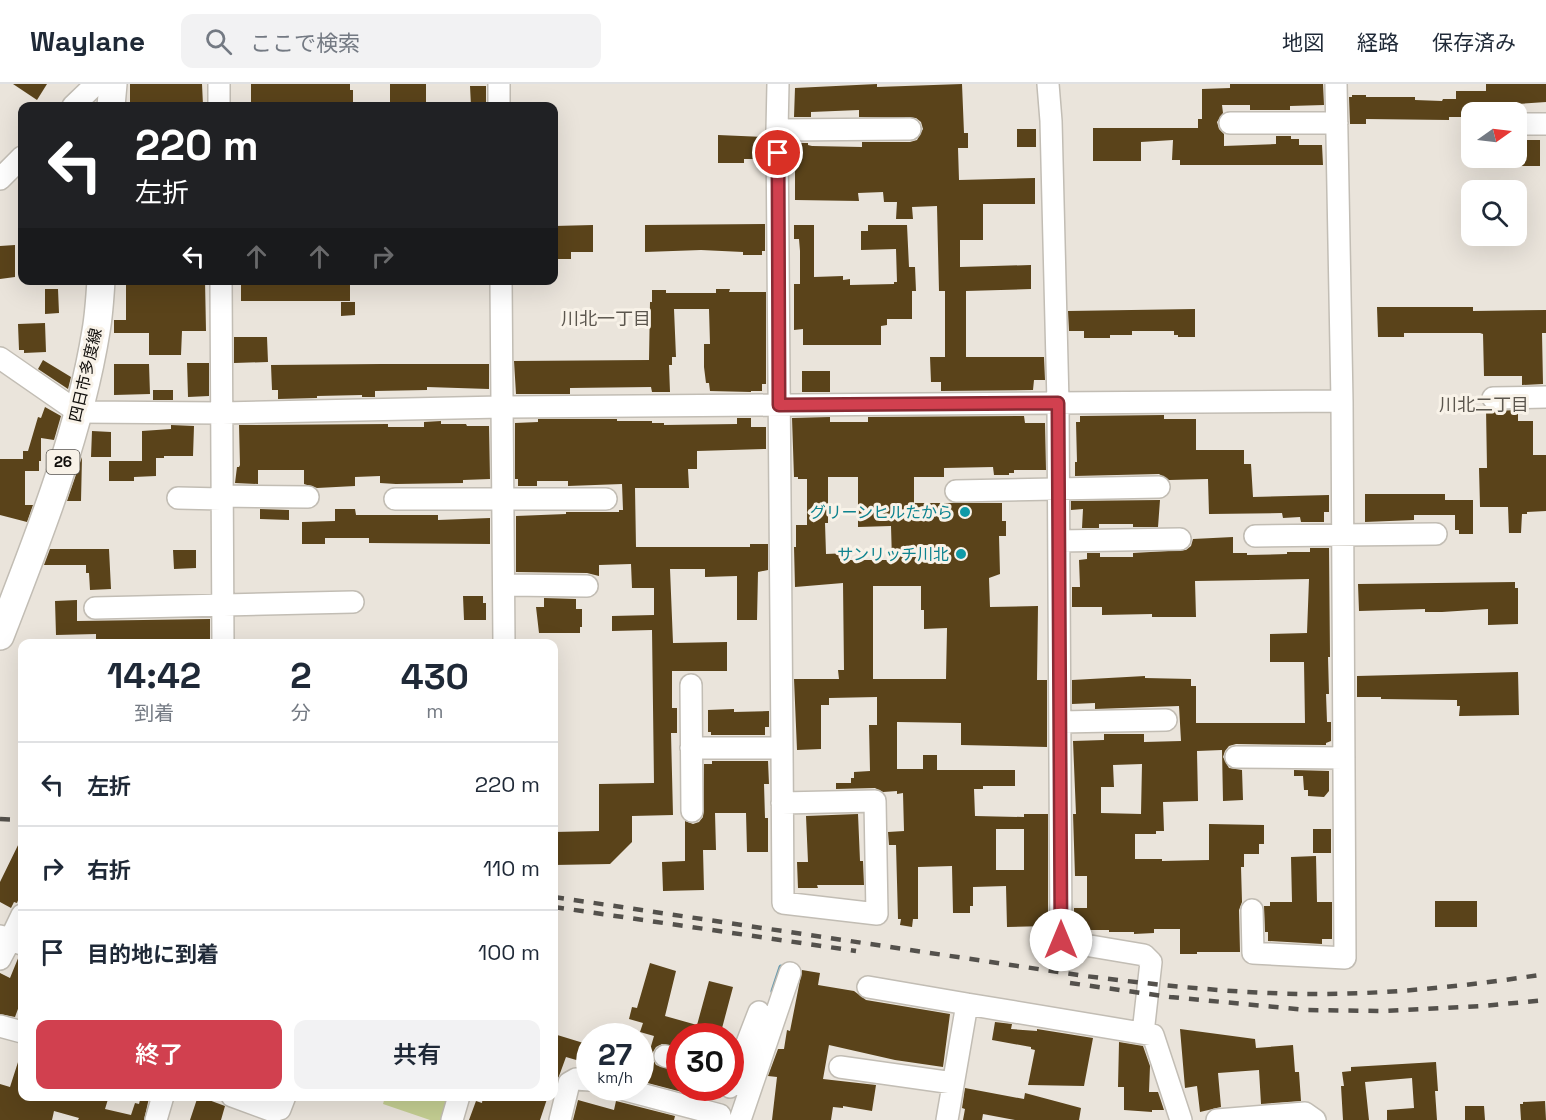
<!DOCTYPE html>
<html lang="ja">
<meta charset="utf-8">
<style>
:root{--surface:#fff;--page:#f2f2f3;--text:#1f2937;--muted:#747a83;--line:#e0e1e3;--accent:#d1404f}
body{margin:0;font-family:"Space Grotesk","Noto Sans JP",sans-serif;background:var(--page);color:var(--text);height:100vh;display:flex;flex-direction:column;font-size:22px;white-space:nowrap}
*{box-sizing:border-box;margin:0}
p{font-size:20px;color:var(--muted)}
.icon{flex:none;width:33px;height:33px;fill:none;stroke:currentColor;stroke-width:2;stroke-linecap:round;stroke-linejoin:round}
.map{position:relative;flex:1;overflow:hidden}
.drawer{position:absolute;left:18px;top:555px;width:540px;height:462px;display:flex;flex-direction:column;background:var(--surface);border-radius:12px;box-shadow:0 6px 24px #0002}
.drawer>*{flex:none}
.top-card{position:absolute;left:18px;top:18px;width:540px;height:183px;border-radius:12px;box-shadow:0 6px 24px #0002;background:#202124;color:#fff;overflow:hidden}
.needle{width:39px;rotate:76deg}
.controls{position:absolute;left:1461px;top:18px;display:grid;gap:12px}
.controls a{display:grid;place-items:center;width:66px;height:66px;border-radius:12px;background:var(--surface);box-shadow:0 6px 24px #0002;font-size:30px}
.speed{position:absolute;left:576px;top:939px;display:flex;gap:12px;font-size:30px;font-weight:700;text-align:center}
.speed>*{display:grid;place-content:center;width:78px;height:78px;border-radius:50%;background:var(--surface);box-shadow:0 6px 24px #0002;line-height:1}
.speed small{font-size:15px;font-weight:400}
.speed .limit{border:9px solid #d22;background:#fff;color:#111}
.pin{position:absolute;display:grid;place-items:center;width:51px;height:51px;color:#fff;margin:-26px;border:3px solid #fff;border-radius:50%;box-shadow:0 2px 6px #0007}
.me{position:absolute;width:66px;margin:-33px;rotate:0deg;stroke-linejoin:round;filter:drop-shadow(0 0 4px #0008)}
.turn{display:flex;align-items:center;gap:21px;height:126px;padding:0 18px;font-size:27px}
.turn .icon{width:78px;height:78px;stroke-width:2.5}
.turn b{display:block;font-size:42px;line-height:51px}
.lanes{display:flex;align-items:center;height:57px;padding:0 18px;background:#0003;justify-content:center;gap:30px;direction:ltr}
.lanes .off{opacity:.35}
.eta{display:flex;justify-content:space-evenly;align-items:center;height:102px;text-align:center}
.eta b{font-size:36px;font-weight:600;line-height:42px}
.button{display:flex;gap:12px;margin-top:auto;padding:12px 18px}
.button a{flex:1;height:69px;border-radius:12px;background:var(--accent);color:#fff;font-size:24px;font-weight:600;line-height:69px;text-align:center}
.button a+a{background:var(--page);color:var(--text)}
ul{padding:0;list-style:none}
li{display:flex;align-items:center;gap:18px;height:84px;padding:0 18px;border-top:2px solid var(--line)}
li div{flex:1}
li b{display:block;font-size:22px}
li em{font-style:normal}
header{display:flex;align-items:center;gap:36px;box-sizing:border-box;height:84px;padding:0 30px;background:var(--surface);border-bottom:2px solid var(--line)}
header strong{font-size:28px}
nav{display:flex;gap:33px;margin-inline-start:auto;font-size:21px}
.search{width:420px;height:54px;background:var(--page);display:flex;align-items:center;gap:15px;box-sizing:border-box;padding:0 21px;border-radius:12px;color:var(--muted);font-size:22px}
.map>svg:first-child{display:block}
</style>
<header>
<strong>Waylane</strong>
<div class="search"><svg class="icon" aria-label="search" viewBox="0 0 24 24"><circle cx="10" cy="10" r="6"/><path d="M15 15l6 6"/></svg>ここで検索</div>
<nav><a>地図</a><a>経路</a><a>保存済み</a></nav>
</header>
<div class="map">
<svg width="1546" height="1036" viewBox="0 0 1546 1036">
<rect width="100%" height="100%" fill="#eae4db"/>
<path fill="#c4ce92" d="M385,1013H451L444,1036H430L383,1020Z"/>
<g fill="none" stroke-linecap="round" stroke-linejoin="round">
<path stroke="#6599ae" stroke-width="5" d="M773,907L781,883"/>
</g>
<path fill="#5a431a" fill-rule="evenodd" d="M13,0H47L37,16Z
M130,0H202L203,21L130,22Z
M251,0H350V6H353V22H251Z
M390,0H426V22H390Z
M877,0V3L962,0L964,49H968V64H958L959,96L1035,94V120H983V156H960V183L1031,181V205L966,207V273H1044L1045,296H1034L1033,306L941,307V298H931L930,273H945V207H939L937,122L912,123L913,135H896L897,118H884L883,108L858,109L859,117L795,116V59H808V61L812,62L862,63V58H910L917,56L923,45L921,38L916,34L859,33V26L811,28V33H794L795,4Z
M1230,0H1323L1324,21L1290,22V26H1250V21H1222L1223,29L1217,38L1219,45L1224,50V62L1276,60V52H1291V55H1299V61H1322L1323,81H1180V76H1172L1173,56L1141,58V77H1093V44H1198V35H1202V5L1230,4Z
M1486,0H1546V18L1517,20V18L1469,19V33H1449V36L1366,35V40H1350L1349,13H1352V11H1366V13H1415V16L1442,17L1443,15H1456V7H1486Z
M470,2H486V22H471Z
M1017,45H1036V63H1017Z
M718,51L764,53V75H744V79H718Z
M1516,56H1540V82H1516Z
M765,140V167H762V171H743V168L701,166L645,168V141Z
M593,141V168H571V175H554V142Z
M794,141H814V193L843,192V196L850,195V201L894,200V198H897L896,165L861,166V147H868V141H907L909,183H915L916,207H912V235H887V241L881,242V261H803V245L794,246V200H800V167L799,155H794Z
M15,161V193L0,195V162Z
M126,196H205L206,247H182L181,271H149V249H114V236H126Z
M241,196H350V217H241Z
M45,205H58L59,229L45,230Z
M716,205H730L729,208H766V300H762V307H751V308L710,307L709,299H706L704,283V260H710L709,225H674L676,273H672V281H669L670,308H652L651,303L570,304V310H516L514,277L649,276L650,218H652V206H666V209H716Z
M341,218H355V231L341,232Z
M1377,223H1473V227L1546,226V249H1542L1543,300L1522,301V292H1484L1483,250L1480,249H1404V253H1378Z
M1195,225V253H1178V251H1174V247H1132V251H1110V254H1084V247H1069L1068,227Z
M45,239L46,268L24,269V266H19L18,240Z
M234,253H267L268,278L234,279Z
M43,276L71,293L68,305L38,285Z
M187,279H209V312L188,313Z
M114,280H149L150,310L114,311Z
M381,280H489V305L427,303V306L375,307V313H362V311L317,312V314L278,315V306H272L271,281Z
M802,287H830V308H802Z
M153,306H173V316H153Z
M45,323L61,332L54,356L41,354V377H39V387H25V421H33L27,438L0,431V375H23V367H28L38,333L41,334Z
M1486,324L1493,327L1518,326V337H1533V371H1546V427L1527,428V430H1522L1521,449H1509L1508,423H1480L1479,384H1487Z
M1164,331V335H1196V366H1244V380H1251L1253,413L1329,411V428H1324V438H1301L1300,433L1283,434L1282,429L1209,430L1208,395L1169,396L1159,390L1075,392V378H1077L1076,338H1080V332Z
M1024,332L1025,339H1045L1046,386H1014V389H1009V391H994L993,383L944,384V393H914V419H1002V437H1006V452H999L1000,490L989,494L990,523L1038,522L1037,596H1047V663L961,661V639L897,638V685H923V671H937V686H1015V702H983V705H974L975,732L1024,733V730H1048V842L1007,843L1006,802L973,803V822H970V829H953L952,782L918,783V835H913L912,843L900,841L901,835H898L896,761H889L888,748L904,747L903,709L897,710V707L883,708L875,704L836,705V699H851V694H854V688L870,687L869,641H877V613L829,614V621H821V665L797,666L794,595H839L838,586H844L843,499L795,503L794,463H796V441H807V395H798V393H794L792,334L830,333V338H868V333ZM828,393H858V443L891,442L892,476H848V469L826,470L825,439H828ZM873,502H921V526H924V545L947,544L946,595H873ZM996,745H1024V786H996Z
M737,334H751V343H766V365L697,367V385H688L689,404H635L636,463H750V460H768V486L758,488L757,536H737V492L705,493V485H670L673,559L727,558V587H672V624H677V649H671L673,731L632,732V758L610,780L554,781V748L599,747V700L654,699L652,546L612,547V532L654,531V504H632L631,480L599,481V492L587,489L516,488V432L566,430V428H619V426H623L622,400L568,402V397H537V402H518V395H515V339L538,338V335H617V337H652V339H664V341L737,340Z
M441,337V340H466L467,342H489L490,395L463,396V399L396,400L380,399V392L355,393V402L317,404L304,400V386H258V400L235,399L237,383H239L240,381L239,341L388,340V343H424V338Z
M171,341L194,342L193,372H164V374H156V392L134,393V397H109V377H142V347L171,345Z
M92,347L111,348V373H91Z
M82,373L81,417H67Z
M1365,410H1445V416H1473V450H1459V446H1455V431H1414V436L1365,438Z
M1160,416L1158,443H1133V440H1099V444H1082L1083,425L1071,426V417Z
M260,425L289,426V436L260,435Z
M335,425H355L356,431H438V436L490,434V460L369,459V454H325V460H302V438L335,437Z
M1233,453V469H1247V471L1287,470V468H1310V464H1329L1330,573H1328L1329,610H1326L1327,638H1331V657L1326,659V661L1236,660L1229,662L1225,667L1223,673L1229,684L1242,686L1243,716L1223,717L1222,666L1197,667L1198,717L1163,718L1164,747H1156V750H1135V775H1162V777L1209,776V740L1264,741V760H1259V770H1244V783H1241L1242,818L1239,826L1240,868H1197V870H1180V845H1154V849L1134,850V848H1109V846H1078V842H1074V824H1087V792H1075L1073,730H1076L1073,657L1104,656V650H1144V658L1181,657L1179,622L1095,625V619L1072,620V596L1145,592V594L1191,595V602H1196V639H1305L1304,578H1270V550L1307,549L1309,495L1195,497L1196,533H1152V530L1102,531V523H1072V503H1080L1079,476L1087,475V469H1100V473H1133V469L1186,466L1191,462L1193,455ZM1142,680L1141,730L1101,729V703H1114L1113,681Z
M50,465H109L111,505L90,506L89,489H86V481H44Z
M173,466H196V484L174,485Z
M1515,498V504H1518V540L1488,541V525L1442,528H1425V525L1359,527L1358,500Z
M463,512H483V519H486V536H464Z
M544,514L576,515V525H582V543H580V549H539L536,523H544Z
M77,516V537L210,535V558L96,559V550L56,551L55,517Z
M1518,588L1519,631L1459,632L1460,622H1457V616L1381,615V613H1357V592Z
M734,625V628L769,627V643H765V651H711V648H708V626Z
M712,677H768L769,700H764L765,734H768V768H747L746,729H715L716,766H703L704,806L663,807L662,778L685,777V737L693,740L699,738L703,733L704,680H712Z
M1294,686L1329,687V707L1324,713L1308,712V706H1304L1303,692H1294Z
M858,730L860,777H863L864,801H817L818,804H798L797,778H808L806,732Z
M1313,745H1331V769H1313Z
M22,753V806L17,819L14,818L11,824L0,818V798Z
M1316,772L1317,818H1332V855H1322V860L1268,857V848H1265L1264,822H1270V818H1292L1291,773Z
M1435,817H1477V843H1435Z
M19,872H22V914L15,933L0,930V889L10,894Z
M650,879L676,887L665,932L697,941L709,897L733,903L721,948L724,949L723,952H680V963L662,960L656,963L653,968V975L656,981L680,988V1004H683L682,1008L640,997V975L647,976L654,952L640,948L643,939L629,935L632,923L637,924Z
M802,886L820,889L818,901L854,907L866,916L950,930L943,983L895,976L829,961L823,995L876,1001L872,1027L843,1022V1024L833,1023L831,1036H772L777,993L768,992L778,965H784L787,946L790,947Z
M995,938L1012,940L1011,945L1037,947V945L1093,954L1084,1002L1028,1001L1035,966L1031,965V963L992,956Z
M1180,945L1255,955L1256,964L1293,961L1295,988H1299L1301,1017L1261,1020L1259,986L1218,989L1221,1023L1200,1028L1197,1002L1185,1004Z
M554,950L590,961V980L566,973L555,1003Z
M1119,958L1143,962L1150,982L1149,1008H1158L1164,1026H1152V1028L1124,1026V1003H1118Z
M19,975L22,976V1012H109L105,1025L131,1031L135,1019L139,1020L141,1012H146L149,1014L144,1036H78L79,1034L54,1027L52,1036H0V1000L10,1003Z
M1436,978L1438,1007H1435L1437,1036H1387V1026L1414,1024L1412,994L1365,998L1369,1036H1343L1341,1002H1344L1342,988L1351,987V983Z
M965,1004L1024,1015L1025,1009L1081,1024L1079,1036H1015L983,1030L982,1036H963L965,1025L962,1024Z
M198,1012L225,1022L221,1036H190Z
M483,1012H548L540,1036H469L476,1017L482,1019Z
M578,1016L614,1026L616,1017L675,1032L674,1036H573Z
M1545,1017L1546,1036H1521L1520,1020H1523V1018Z
M1465,1022H1484L1485,1036H1465Z"/>
<g fill="none" stroke-linecap="round" stroke-linejoin="round">
<defs>
<path id="minor" d="M219,0V22
M499,0V22
M778,0L777,46L782,664L783,819L877,830L875,717L782,719
M1048,0L1051,37L1058,319L1061,857L1144,871L1151,878L1143,949
M73,22L96,0
M1230,39H1337
M1516,40H1546
M777,46L910,45
M0,95L22,73
M221,196L223,560
M501,196L504,560
M0,274L78,328L222,329L501,323L1342,317
M1493,314L1546,313
M956,407L1159,403
M221,412L308,413
M178,414L221,415
M395,415H606
M1255,452L1436,450
M1059,457L1180,455
M504,501L587,502
M95,524L353,518
M691,601L692,727
M1060,638L1166,636
M691,664H782
M1236,673L1344,674
M1252,826L1253,869L1345,874L1342,317L1336,0
M22,831L10,856L22,860
M0,852L10,856L0,875
M868,903L967,920
M0,942L22,948
M665,972L680,976
M840,983L953,999
M730,1003L759,928
M618,1004L720,1031
M232,1012L273,1027L280,1025L285,1012
M156,1036L163,1012
M452,1036L459,1012
M560,1036L569,999L576,995L590,996
M740,1036L790,889
M947,1036L967,920L1153,951L1181,1036
M1217,1036L1305,1029L1315,1036"/>
<path id="major" d="M111,22L113,0
M0,552C38,454 79,352 96,247C99,230 100,213 101,196"/>
</defs>
<use href="#minor" stroke="#c2bdb4" stroke-width="24"/>
<use href="#major" stroke="#c2bdb4" stroke-width="30"/>
<use href="#minor" stroke="#fff" stroke-width="21"/>
<use href="#major" stroke="#fff" stroke-width="27"/>
<path stroke="#54514c" stroke-width="4.5" stroke-dasharray="10 10" stroke-linecap="butt" d="M0,735L22,736
M554,813L1085,892C1158,901 1231,909 1304,910C1385,911 1467,902 1546,890
M554,823L856,867
M1070,899L1170,913L1307,926L1384,927L1483,922L1546,916"/>
</g>
<g fill="none" stroke-linecap="round" stroke-linejoin="round">
<defs>
<path id="route" d="M778,69L779,321L1058,319L1061,856"/>
</defs>
<use href="#route" stroke="#882a33" stroke-width="15"/>
<use href="#route" stroke="#d1404f" stroke-width="10"/>
</g>
<g fill="#0f9aa8" stroke="#f8f2e8" stroke-width="2">
<circle cx="965" cy="428" r="6"/>
<circle cx="961" cy="470" r="6"/>
</g>
<g text-anchor="middle" stroke-width="6" stroke-linejoin="round" paint-order="stroke">
<rect fill="#f8f2e8" stroke="#55524d" stroke-width="1.5" x="46.5" y="366" width="33" height="24" rx="4.5"/>
<g font-size="15" font-weight="bold" fill="#0f0d0a">
<text x="63" y="383">26</text>
</g>
<g font-size="16" fill="#0f0d0a" stroke="#f8f2e8">
<text transform="translate(85 291) rotate(-77)" y="6">四日市多度線</text>
</g>
<g font-size="16" fill="#0d838f" stroke="#f8f2e8" text-anchor="end">
<text x="953" y="434">グリーンヒルたから</text>
<text x="949" y="476">サンリッチ川北</text>
</g>
<g font-size="18" fill="#5b564e" stroke="#f8f2e8">
<text x="606" y="241">川北一丁目</text>
<text x="1484" y="327">川北二丁目</text>
</g>
</g>
</svg>
<div class="controls">
<a><svg class="needle" viewBox="-14 -14 28 28"><path d="M0-13l5 13h-10z" fill="#e53935"/><path d="M0 13l5-13h-10z" fill="#747a83"/></svg></a>
<a><svg class="icon" aria-label="search" viewBox="0 0 24 24"><circle cx="10" cy="10" r="6"/><path d="M15 15l6 6"/></svg></a>
</div>
<div class="speed"><div>27<small>km/h</small></div><div class="limit">30</div></div>
<div class="pin" style="left:778px;top:69px;background:#d93025"><svg class="icon" aria-label="arrive" viewBox="0 0 24 24"><path d="M6 21V4h12l-3 4 3 4H6"/></svg></div>
<svg class="me" style="left:1061px;top:856px" viewBox="-20 -20 40 40"><circle r="19" fill="#fff"/><path d="M0-13L10 11 0 6-10 11z" fill="#d1404f"/></svg>
<div class="top-card">
<div class="turn"><svg class="icon" aria-label="left" viewBox="0 0 24 24"><path d="M17 20v-9H6M10 6l-5 5 5 5"/></svg><div><b>220 m</b>左折</div></div>
<div class="lanes"><svg class="icon" aria-label="left" viewBox="0 0 24 24"><path d="M17 20v-9H6M10 6l-5 5 5 5"/></svg><svg class="icon off" aria-label="ahead" viewBox="0 0 24 24"><path d="M12 20V5M6 11l6-6 6 6"/></svg><svg class="icon off" aria-label="ahead" viewBox="0 0 24 24"><path d="M12 20V5M6 11l6-6 6 6"/></svg><svg class="icon off" aria-label="right" viewBox="0 0 24 24"><path d="M7 20v-9h11M14 6l5 5-5 5"/></svg></div>
</div>
<section class="drawer">
<div class="eta">
<div><b>14:42</b><p>到着</p></div>
<div><b>2</b><p>分</p></div>
<div><b>430</b><p>m</p></div>
</div>
<ul>
<li><svg class="icon" aria-label="left" viewBox="0 0 24 24"><path d="M17 20v-9H6M10 6l-5 5 5 5"/></svg><div><b>左折</b></div><em>220 m</em></li>
<li><svg class="icon" aria-label="right" viewBox="0 0 24 24"><path d="M7 20v-9h11M14 6l5 5-5 5"/></svg><div><b>右折</b></div><em>110 m</em></li>
<li><svg class="icon" aria-label="arrive" viewBox="0 0 24 24"><path d="M6 21V4h12l-3 4 3 4H6"/></svg><div><b>目的地に到着</b></div><em>100 m</em></li>
</ul>
<div class="button"><a>終了</a><a>共有</a></div>
</section>
</div>
